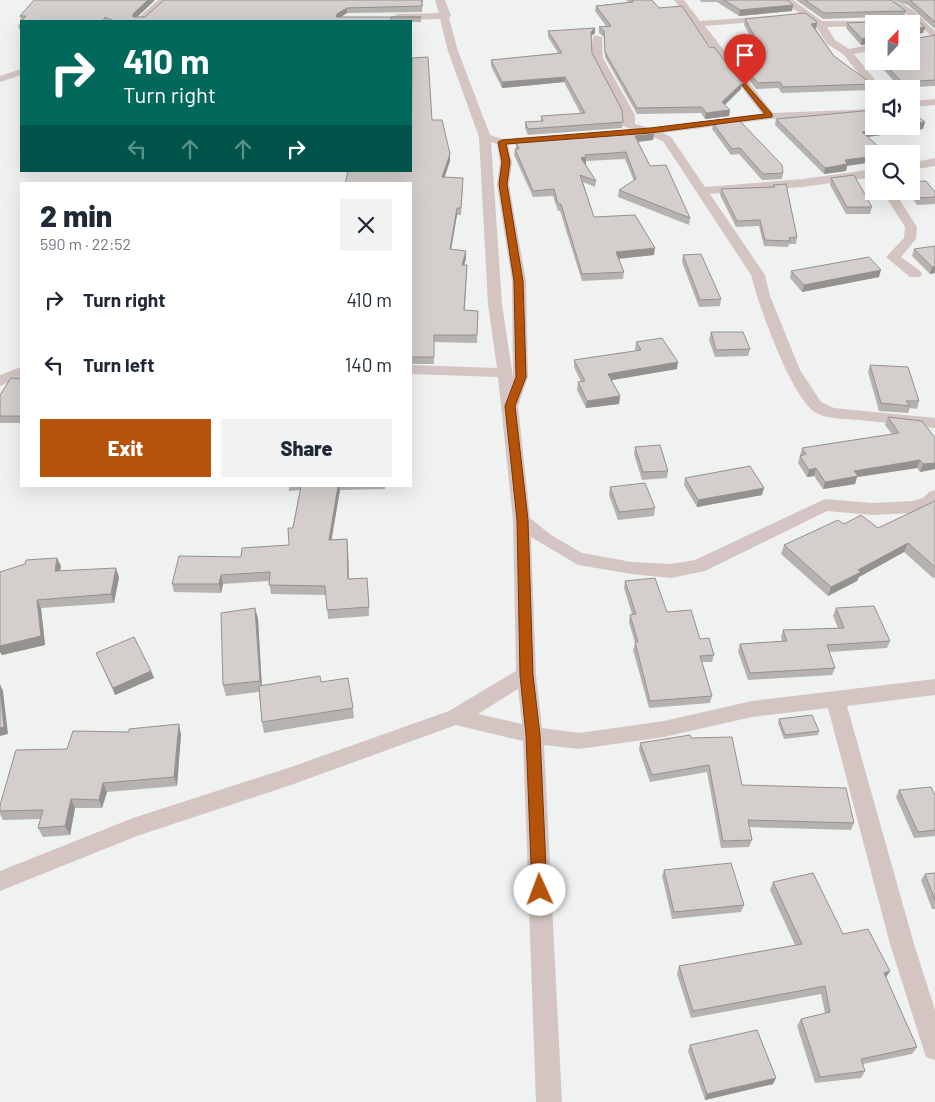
<!DOCTYPE html>
<meta charset="utf-8">
<style>
:root{--surface:#fff;--page:#f2f2f3;--text:#1f2937;--muted:#747a83;--accent:#b45309}
body{margin:0;font-family:Barlow,sans-serif;background:var(--page);color:var(--text);height:100vh;display:flex;flex-direction:column;font-size:19px;white-space:nowrap}
*{box-sizing:border-box;margin:0}
p{font-size:16px;color:var(--muted)}
.icon{flex:none;width:28px;height:28px;fill:none;stroke:currentColor;stroke-width:2;stroke-linecap:round;stroke-linejoin:round}
.map{position:relative;flex:1;overflow:hidden}
.details{position:absolute;left:20px;top:182px;width:392px;height:305px;display:flex;flex-direction:column;background:var(--surface);border-radius:0px;box-shadow:0 5px 20px #0002}
.details>*{flex:none}
.hud{position:absolute;left:20px;top:20px;width:392px;height:152px;border-radius:0px;box-shadow:0 5px 20px #0002;background:#00695c;color:#fff;overflow:hidden}
.needle{width:32px;rotate:22deg}
.buttons{position:absolute;left:865px;top:15px;display:grid;gap:10px}
.buttons a{display:grid;place-items:center;width:55px;height:55px;border-radius:0px;background:var(--surface);box-shadow:0 5px 20px #0002;font-size:25px}
.pin{position:absolute;display:grid;place-items:center;width:42px;height:42px;color:#fff;margin:-51px -21px;border-radius:50% 50% 50% 0;rotate:-45deg;box-shadow:0 0 5px #0007}
.pin .icon{rotate:45deg}
.me{position:absolute;width:55px;margin:-28px;rotate:358deg;stroke-linejoin:round;filter:drop-shadow(0 0 4px #0008)}
.turn{display:flex;align-items:center;gap:18px;height:105px;padding:0 20px;font-size:22px}
.turn .icon{width:65px;height:65px;stroke-width:2.5}
.turn b{display:block;font-size:35px;line-height:42px}
.lanes{display:flex;align-items:center;height:48px;padding:0 20px;background:#0003;justify-content:center;gap:25px;direction:ltr}
.lanes .off{opacity:.35}
.round{display:grid;place-items:center;flex:none;width:52px;height:52px;border-radius:0px;background:var(--page)}
.headline{display:flex;align-items:center;justify-content:space-between;height:85px;padding:0 20px}
h1{font-size:30px;font-weight:800;line-height:38px}
.action{display:flex;gap:10px;margin-top:auto;padding:10px 20px}
.action a{flex:1;height:58px;border-radius:0px;background:var(--accent);color:#fff;font-size:20px;font-weight:800;line-height:58px;text-align:center}
.action a+a{background:var(--page);color:var(--text)}
ul{padding:0;list-style:none}
li{display:flex;align-items:center;gap:15px;height:65px;padding:0 20px}
li div{flex:1}
li b{display:block;font-size:19px}
li em{font-style:normal}
.map>svg:first-child{display:block}
</style>
<div class="map">
<svg width="935" height="1102" viewBox="0 0 935 1102">
<rect width="100%" height="100%" fill="#eff2f1"/>
<g fill="none" stroke-linecap="round" stroke-linejoin="round">
<path fill="#d4c5c2" fill-rule="evenodd" d="M158,0H168L145,21H135Z
M435,0H445L451,16L449,18L458,51L490,135L502,139L555,135L561,138L555,141L508,145L512,162L509,185L526,281L528,377L518,406L530,518L551,535L582,553L632,562L671,564L695,560L825,499L873,503L912,501L923,498L929,492L935,490V506L912,513L873,515L827,511L705,571L671,578L632,574L578,565L531,537L536,675L542,728L579,733L664,721L752,701L935,679V695L847,706L914,944L935,1010V1060L926,1057L923,1048L890,944L828,708L752,717L664,737L579,749L544,745L562,1102H536L523,741L456,725L291,785L137,836L0,891V871L133,818L291,767L449,711L516,671L513,520L498,377L411,374V365L497,368L488,304L479,137L448,51L440,19L398,20L393,17L398,14L439,13ZM491,142L497,144L500,162L497,185L512,281L513,378L502,304ZM518,689L522,724L478,714Z
M674,0H684L700,21L771,16L773,18L768,21L705,26L773,113L874,109V115L770,119L663,133L671,137L705,187L803,179L874,169V177L803,187L710,194L765,275L770,296L800,370L821,402L834,408L935,418V428C910,425 884,423 859,420C846,419 830,419 818,414C792,402 758,303 751,275L663,141L623,126C624,96 582,64 594,35L602,37L603,58L635,115V124L650,128L762,114Z
M782,0H793L822,21H873V25L870,26L827,27L835,40L849,49L874,44V50L854,54L875,80L888,89H875L867,84L843,54L827,44L816,26Z
M885,0C907,0 920,17 935,31V39L904,12Z
M21,69V75L0,82V76Z
M935,99V105L911,107V101Z
M935,158V166L911,170V163Z
M882,191H894L917,227L916,239L901,257L920,271L922,274L920,277H910L886,257L904,238L905,227Z
M21,367V377L0,386V375Z"/>
</g>
<path fill="#b6b2af" d="M155,0L137,17L423,0L422,12L347,13L341,17H421V22H411V21L21,22L20,16Z
M626,0H652L659,8L710,48L742,83L741,89L725,105L730,110L729,116L705,119L701,113L637,114L605,57L604,37L599,33V27L606,26L595,11L596,6L628,2Z
M700,0H788L793,5L792,11L739,16L717,2H701Z
M796,0H891L906,11L904,16L823,19Z
M892,0H935V29L908,5Z
M745,19L817,23L816,29L834,56L872,84L871,90L782,93L778,88L756,89L728,53L729,47L756,46L744,25Z
M917,20L925,27L923,33L911,35V24H874V43L861,45L846,28L847,23Z
M21,22V31H20L18,26Z
M548,31L595,33L591,36L592,53L623,122L622,128L528,135L525,128V122L541,121V116L581,114L564,82L502,88L491,66V60L558,53L548,37Z
M935,35V86L900,88L876,61H911L913,39Z
M874,46V59L868,53L870,47Z
M776,119L923,129L868,137L847,166L846,171L824,174L775,125Z
M432,120L450,154V161L445,177L463,185L461,215H457L451,249L466,258L464,265L467,272L465,310L478,311L477,343L434,342V364H411V171Z
M713,123L783,173L782,179L762,180L739,154L731,155L712,129Z
M654,134L653,140L638,142L650,166L690,218L689,225L618,197L619,190L634,181L625,159L586,161V164H585L596,181L595,187L583,182L594,217L654,255L618,259L624,272L623,279L582,281L560,211H558L553,196L533,197L514,155L515,149H516V143Z
M831,178L872,207L870,214H846L830,185Z
M911,182L935,192V204L917,205L907,191H911Z
M786,184L797,237L796,244H789L788,247L764,246L759,226L736,227L720,195L721,189L773,187V185Z
M935,246V273L930,274L912,256L914,249Z
M683,255L721,299L720,306L699,307L682,262Z
M791,271L879,277L802,292L790,278Z
M711,332L750,349L748,356L715,357L709,340Z
M636,342L677,369L611,380L620,396L619,404L586,408L577,390L578,382H581L574,367V360L636,351L635,349Z
M870,365L919,401L917,409L910,408L908,413L879,411L868,372Z
M21,379V423H0V395Z
M888,417L935,438V469L920,472L917,468L857,477L855,484L823,489L814,476L807,477L798,463L802,448L892,434L885,425Z
M635,447L668,471L667,478L642,480L634,454Z
M685,478L762,495L697,507L684,485Z
M289,486H385V489L340,490L331,540L347,539L348,548L349,579L368,586L369,616L328,619L326,595L271,594L269,581L223,584L221,593L174,592L172,584L289,545L300,490L289,491Z
M610,487L655,508L654,516L618,520L609,495Z
M935,501V577L933,578L904,552L859,577L857,581L828,596L781,554L784,545L844,524L878,528Z
M61,566L60,571L119,577L114,603L41,608L45,645L2,655L0,652V572Z
M625,581L667,612L700,639L714,655L712,662H702L712,696L710,703L649,708L633,650L635,643L629,622L630,615L632,614L624,588Z
M255,608L258,619L262,686L321,682L353,708L354,718L264,733L262,722L259,692L226,696L223,685Z
M836,608L890,641L887,648L829,652L835,668L832,675L748,680L738,651L740,644L782,641L781,637L783,630L838,628L833,616Z
M96,653L151,671L154,678L115,695Z
M779,719L819,731L818,735L784,739L778,723Z
M181,734L177,786L107,792L102,808H75L70,835L43,837L38,828L41,819L3,820L0,814V805L67,749Z
M691,738L742,785L854,823L851,830L749,827L752,840L749,847L721,848L707,772L650,782L639,750L640,743Z
M899,790L935,795V836L914,838L896,797Z
M664,870L744,905L741,912L672,919L662,876Z
M935,873V909H932L921,880L925,874Z
M773,882L843,934L890,971L886,977L917,1047L912,1054L863,1064L865,1071L861,1078L815,1083L797,1026L801,1019L825,1013L821,994L691,1018L677,974L679,966L795,945L770,890Z
M690,1045L773,1084L705,1100L688,1051Z"/>
<path fill="#94918f" d="M148,0H155L134,20L133,21V14Z
M793,5L792,11L739,16L740,10Z
M347,8V13L337,19V21V14Z
M817,23L816,29L811,24Z
M925,27L923,33L911,35V30Z
M595,28V33L590,37L591,32Z
M874,37V43L861,45L862,39Z
M565,77L564,82L502,88V82Z
M742,83L741,89L721,108L722,102Z
M730,110L729,116L705,119L706,113Z
M925,122L923,129L860,138L862,132L898,126H911V124Z
M654,134L653,140L634,142L635,136Z
M450,154V161L442,184V177Z
M874,156V162L847,166L846,171L824,174L825,168L845,160Z
M586,157V164L581,165V158Z
M457,208V215L450,256V249Z
M655,248L654,255L615,259L616,252Z
M466,251V258L462,272V265Z
M932,267H935V273L930,274Z
M881,270L879,277L802,292L804,285Z
M678,362L677,369L607,381L608,374Z
M620,396L619,404L586,408L587,401Z
M920,460L917,468L857,477L855,484L823,489L825,482L854,471Z
M935,463V469L920,472L923,464Z
M816,468L814,476L807,477L809,470Z
M338,486H339L340,490L330,549L329,540Z
M764,488L762,495L697,507L698,500Z
M347,539L348,548L349,588L348,579Z
M908,543L904,552L859,577L857,581L828,596L831,587L858,570Z
M57,558L61,566L58,580L55,571Z
M116,568L119,577L114,603L111,594Z
M221,575L223,584L221,593L219,584Z
M37,600L41,608L45,645L2,655L0,652V646Z
M255,608L258,619L262,691L260,681Z
M151,671L154,678L115,695L113,688Z
M0,684L3,691L8,734L0,736Z
M179,724L181,734L177,786L174,777Z
M103,783L107,792L102,808L99,800Z
M71,799L75,808L70,835L65,826Z
M890,971L885,979L884,973Z
M776,1078L773,1084L705,1100L707,1094Z"/>
<path fill="#d4cfcc" stroke="#94918f" d="M34,0H148L133,14V17H145L164,0H422V6L347,8L337,14L336,17H421H391V21H114L105,17L103,21H22L26,16H20Z
M632,0H652L659,8L682,6L710,48L714,47L742,83L722,102L730,110L706,113L702,107L637,108L605,52L604,31L599,27L611,26L596,6L633,2Z
M724,0H787L793,5L740,10Z
M805,0H891L906,11L824,13Z
M910,0H935V22Z
M805,13L816,21L817,23L811,24L834,56L872,84L783,87L780,82L758,83L729,47L760,46L745,19Z
M917,20L925,27L911,30V24H874V37L862,39L847,23Z
M595,28L591,32L592,53L622,110L623,122L528,129L525,122L543,121L541,116L585,113L565,77L502,82L491,60L562,53L548,31Z
M935,35V80L902,82L882,61H911V38L913,39Z
M874,46V52L870,47Z
M428,57L432,120H442L450,154L442,177L463,178L461,208H457L450,249L466,251L462,265H467L464,310L478,311L477,335H434V357H411V184H345L348,171H411L412,58Z
M874,110V126H898L862,132L887,154H874V156L845,160L847,164L825,168L776,119Z
M911,112L925,122L911,124Z
M738,119L782,165L783,173L763,174L740,148L732,149L713,123Z
M648,130L652,131L654,134L635,136L650,166L666,165L690,218L619,190L636,179L626,152L585,155L586,157L581,158L596,181L580,175L594,217L635,215L655,248L616,252L624,272L582,274L561,204H558L554,189L533,191L515,149H519L516,143L528,142L532,139Z
M854,175L872,207H847L831,178Z
M926,181L935,192V197L919,198L911,187V182Z
M786,184L797,237L789,238L790,241L765,240L760,220L737,221L721,189L775,187L773,185Z
M935,246V267H932L914,249Z
M701,254L721,299L700,300L683,255Z
M869,257L881,270L804,285L791,271Z
M711,332H743L750,349L716,350Z
M662,338L678,362L608,374L620,396L587,401L578,382L585,381L574,360L641,350L636,342Z
M870,365L908,367L919,401H906L910,406L881,403Z
M11,378L21,379V416H0V395Z
M888,417L922,421L935,438V463L923,464L920,460L854,471L858,476L825,482L816,468L809,470L800,456L806,454L802,448L899,433Z
M660,445L668,471L643,472L635,447Z
M750,466L764,488L698,500L685,478Z
M645,483L655,508L619,512L610,487Z
M301,486H338L329,540L347,539L348,579L367,578L369,607L327,610L325,586L269,585L270,572L221,575L219,584H172L179,556L241,557L242,548L289,545L288,528H293Z
M935,501V567L908,543L858,570L861,572L831,587L784,545L838,520L844,524L861,515L878,528Z
M57,558L55,571L116,568L111,594L37,600L41,636L0,646V572L25,564L26,560Z
M655,578L667,612L691,610L700,639L709,638L714,655L700,656L712,696L650,701L635,642H638L630,615L636,614L625,581Z
M874,606L890,641L827,645L835,668L750,673L740,644L787,641L783,630L844,628L836,608Z
M255,608L260,681L223,685L221,613Z
M134,637L151,671L113,688L96,653Z
M320,676L321,682L348,678L353,708L262,722L259,686Z
M0,688L4,727L0,728Z
M812,715L819,731L785,735L779,719Z
M179,724L174,777L103,783L99,800L71,799L65,826L38,828L43,810L0,811V805L16,750L67,749L73,731L129,732V729Z
M690,735L691,738L732,737L742,785L846,788L854,823L748,820L752,840L723,841L709,765L652,775L640,743Z
M931,787L935,795V830L918,832L899,790Z
M731,863L744,905L674,912L664,870Z
M813,873L843,934L868,929L890,971L884,973L917,1047L861,1059L865,1071L820,1077L801,1019L830,1012L825,986L693,1011L679,966L802,944L773,882Z
M935,873V900L925,874Z
M757,1030L776,1078L707,1094L690,1045Z"/>
<path fill="#b45309" stroke="#753606" d="M745,83L772,114V117L650,133L506,144L510,162L507,184L523,281L526,377L515,406L528,520L533,675L540,735L547,890L545,895L540,897L534,895L532,890L526,735L520,675L517,520L505,406L516,377L514,281L499,184L502,162L498,142L502,140L650,128L765,114L742,85Z"/>
</svg>
<div class="buttons">
<a><svg class="needle" viewBox="-14 -14 28 28"><path d="M0-13l5 13h-10z" fill="#e53935"/><path d="M0 13l5-13h-10z" fill="#747a83"/></svg></a>
<a><svg class="icon" aria-label="sound" viewBox="0 0 24 24"><path d="M4 9h4l5-4v14l-5-4H4zM17 9q2 3 0 6"/></svg></a>
<a><svg class="icon" aria-label="search" viewBox="0 0 24 24"><circle cx="10" cy="10" r="6"/><path d="M15 15l6 6"/></svg></a>
</div>
<div class="pin" style="left:745px;top:85px;background:#d93025"><svg class="icon" aria-label="arrive" viewBox="0 0 24 24"><path d="M6 21V4h12l-3 4 3 4H6"/></svg></div>
<svg class="me" style="left:540px;top:890px" viewBox="-20 -20 40 40"><circle r="19" fill="#fff"/><path d="M0-13L10 11 0 6-10 11z" fill="#b45309"/></svg>
<div class="hud">
<div class="turn"><svg class="icon" aria-label="right" viewBox="0 0 24 24"><path d="M7 20v-9h11M14 6l5 5-5 5"/></svg><div><b>410 m</b>Turn right</div></div>
<div class="lanes"><svg class="icon off" aria-label="left" viewBox="0 0 24 24"><path d="M17 20v-9H6M10 6l-5 5 5 5"/></svg><svg class="icon off" aria-label="ahead" viewBox="0 0 24 24"><path d="M12 20V5M6 11l6-6 6 6"/></svg><svg class="icon off" aria-label="ahead" viewBox="0 0 24 24"><path d="M12 20V5M6 11l6-6 6 6"/></svg><svg class="icon" aria-label="right" viewBox="0 0 24 24"><path d="M7 20v-9h11M14 6l5 5-5 5"/></svg></div>
</div>
<section class="details">
<div class="headline"><div><h1>2 min</h1><p>590 m · 22:52</p></div><a class="round"><svg class="icon" aria-label="close" viewBox="0 0 24 24"><path d="M6 6l12 12M18 6L6 18"/></svg></a></div>
<ul>
<li><svg class="icon" aria-label="right" viewBox="0 0 24 24"><path d="M7 20v-9h11M14 6l5 5-5 5"/></svg><div><b>Turn right</b></div><em>410 m</em></li>
<li><svg class="icon" aria-label="left" viewBox="0 0 24 24"><path d="M17 20v-9H6M10 6l-5 5 5 5"/></svg><div><b>Turn left</b></div><em>140 m</em></li>
</ul>
<div class="action"><a>Exit</a><a>Share</a></div>
</section>
</div>
